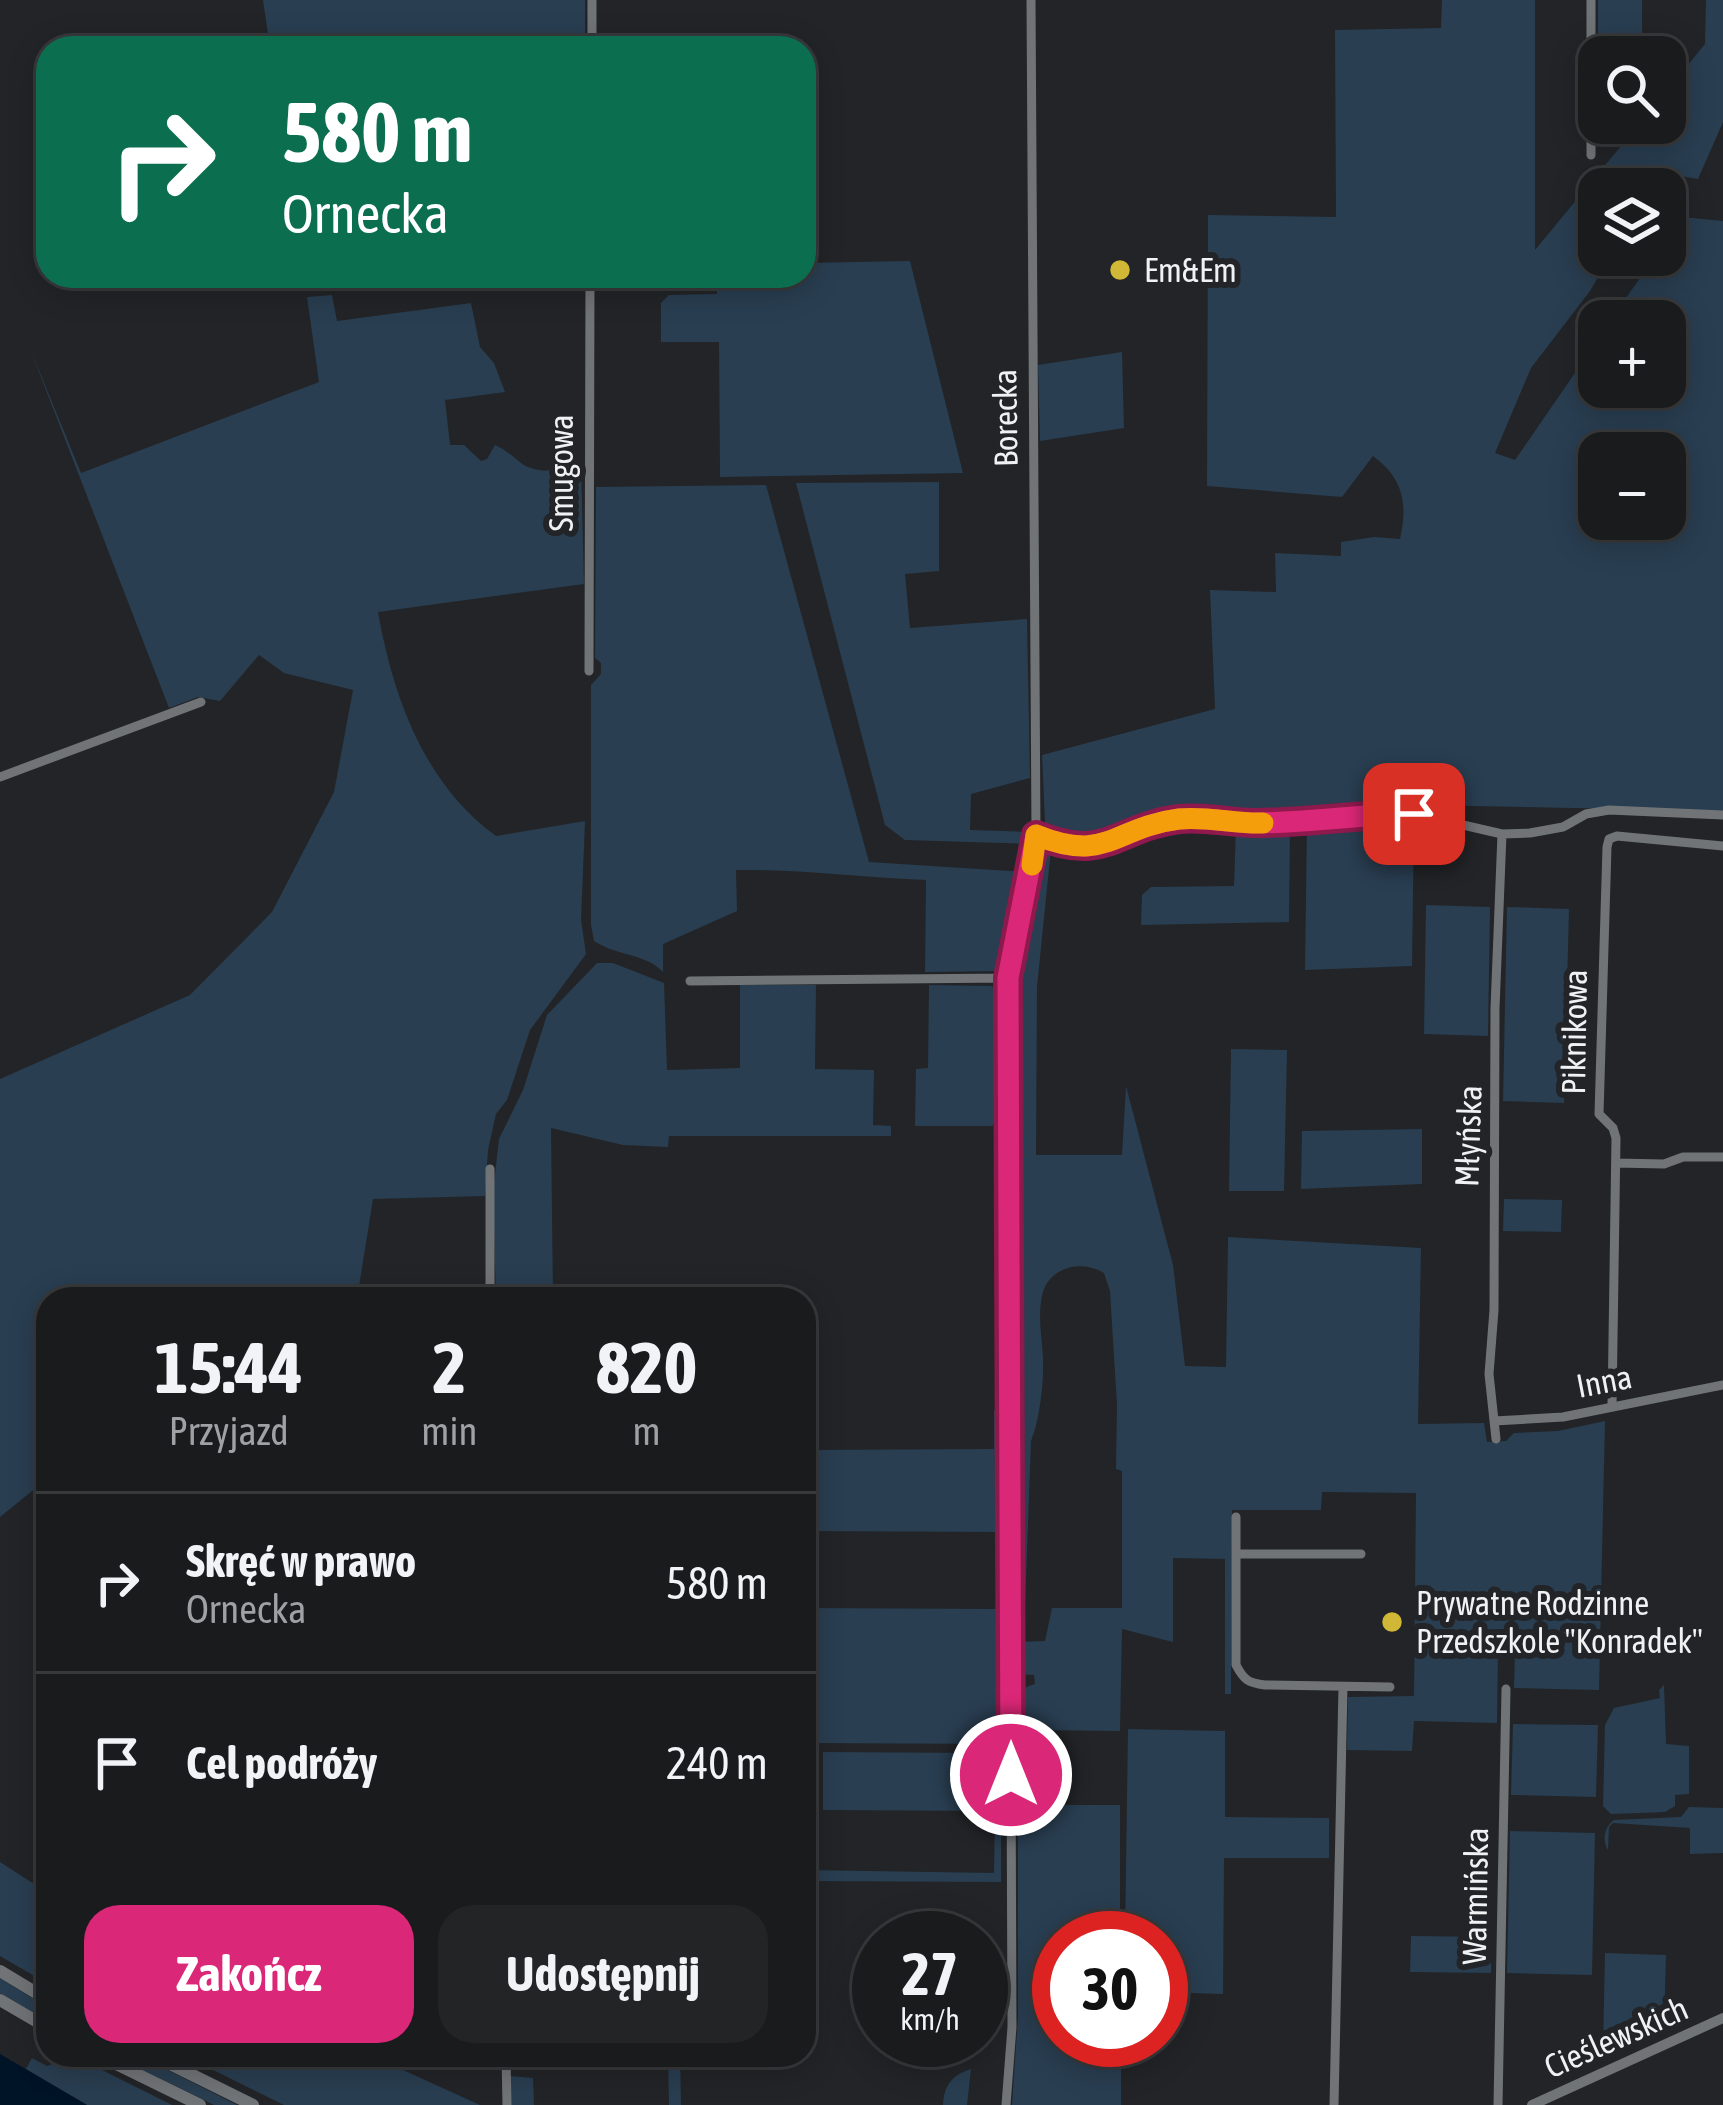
<!DOCTYPE html>
<html lang="pl">
<meta charset="utf-8">
<style>
:root{--surface:#1a1b1d;--page:#232426;--text:#f1f3f6;--muted:#9fa1a4;--line:#38393b;--accent:#db2777}
body{margin:0;font-family:"Asap Condensed",sans-serif;background:var(--page);color:var(--text);height:100vh;display:flex;flex-direction:column;font-size:45px;white-space:nowrap}
*{box-sizing:border-box;margin:0}
p{font-size:39px;color:var(--muted)}
.icon{flex:none;width:66px;height:66px;fill:none;stroke:currentColor;stroke-width:2;stroke-linecap:round;stroke-linejoin:round}
.map{position:relative;flex:1;overflow:hidden}
.details{position:absolute;left:36px;top:1287px;width:780px;height:780px;display:flex;flex-direction:column;background:var(--surface);border-radius:36px;box-shadow:0 6px 30px #0003,0 0 0 3px var(--line)}
.details>*{flex:none}
.banner{position:absolute;left:36px;top:36px;width:780px;height:252px;border-radius:36px;box-shadow:0 6px 30px #0003,0 0 0 3px var(--line);background:#0b6e4f;color:#fff;overflow:hidden}
.controls{position:absolute;left:1578px;top:36px;display:grid;gap:24px}
.controls a{display:grid;place-items:center;width:108px;height:108px;border-radius:24px;background:var(--surface);box-shadow:0 6px 30px #0003,0 0 0 3px var(--line);font-size:60px}
.speed{position:absolute;left:852px;top:1911px;display:flex;gap:24px;font-size:60px;font-weight:700;text-align:center}
.speed>*{display:grid;place-content:center;width:156px;height:156px;border-radius:50%;background:var(--surface);box-shadow:0 6px 30px #0003,0 0 0 3px var(--line);line-height:1}
.speed small{font-size:30px;font-weight:400}
.speed .limit{border:18px solid #d22;background:#fff;color:#111}
.pin{position:absolute;display:grid;place-items:center;width:102px;height:102px;color:#fff;margin:-51px;border-radius:24px;box-shadow:0 6px 18px #0006}
.me{position:absolute;width:132px;margin:-66px;rotate:0deg;stroke-linejoin:round;filter:drop-shadow(0 0 9px #0008)}
.turn{display:flex;align-items:center;gap:42px;height:252px;padding:0 48px;font-size:54px}
.turn .icon{width:156px;height:156px;stroke-width:2.5}
.turn b{display:block;font-size:84px;line-height:102px}
.eta{display:flex;justify-content:space-evenly;align-items:center;height:204px;text-align:center}
.eta b{font-size:72px;font-weight:700;line-height:84px}
.button{display:flex;gap:24px;margin-top:auto;padding:24px 48px}
.button a{flex:1;height:138px;border-radius:36px;background:var(--accent);color:#fff;font-size:48px;font-weight:700;line-height:138px;text-align:center}
.button a+a{background:var(--page);color:var(--text)}
ul{padding:0;list-style:none}
li{display:flex;align-items:center;gap:36px;height:180px;padding:0 48px;border-top:3px solid var(--line)}
li div{flex:1}
li b{display:block;font-size:45px}
li em{font-style:normal}
.map>svg:first-child{display:block}
</style>
<div class="map">
<svg width="1723" height="2105" viewBox="0 0 1723 2105">
<rect width="100%" height="100%" fill="#222427"/>
<path fill="#293e51" fill-rule="evenodd" d="M263,0H585V44L555,48H474L447,41L414,48H270Z
M1442,0H1535V250L1640,123H1665V93L1705,44L1706,0H1723V122L1698,179L1664,173L1652,189H1599V255H1611L1590,291L1531,368L1495,453L1515,460L1599,338V387H1665V321H1610L1656,255H1665V242L1682,217L1723,221V811L1368,804L1223,815L1178,813L1139,817L1100,837L1056,838L1045,822L1042,755L1215,709L1210,590L1276,592L1275,553L1341,556V542L1374,537L1400,539C1408,503 1403,478 1373,456L1342,497L1207,486L1208,215L1336,217L1335,30L1441,28ZM1599,453H1665V519H1599Z
M1598,0H1642V34H1598Z
M910,261L963,473L720,477L719,342H661V303L669,295L717,294V276H804V263Z
M332,295L337,321L471,303L480,347L494,363L505,392L445,400L450,445H464L481,461L487,459L495,445C506,450 511,455 521,463C539,476 560,469 581,465L584,584L378,612C393,696 424,784 496,836L585,821L581,920L586,954L530,1030L507,1100L496,1114L488,1150L485,1196L373,1199L357,1299H48V1478L0,1517V1079L190,995L272,912L334,792L353,690L284,673L259,655L220,701L198,697L169,708L29,346L81,473L319,382L307,297Z
M1122,352L1124,428L1040,441L1038,365Z
M939,482V571L905,574L910,628L1027,619L1030,778L971,794L970,830L1031,832L1030,844L905,840L885,825L796,483Z
M766,485L869,862L1026,872L1001,971L925,972L926,880C862,878 799,869 736,870L737,911L663,944V972C645,953 616,956 594,941L591,925V685L601,674V663L595,658L596,487Z
M1411,818L1414,821L1412,966L1305,970L1307,824Z
M1236,825L1290,828L1289,922L1141,925L1142,895L1151,887L1234,886Z
M1051,849L1037,987L1036,1155H1122L1126,1086L1173,1265L1185,1366L1226,1367L1228,1237L1421,1248L1418,1424L1484,1423L1487,1442L1506,1441L1514,1433L1558,1431L1605,1421L1599,1690L1514,1688L1515,1649L1498,1655L1497,1723L1414,1721L1412,1751L1347,1750L1348,1697L1414,1696L1416,1493L1322,1492L1321,1510H1232L1231,1694H1225V1559L1173,1558V1642L1122,1629L1120,1731L1035,1730L1034,1805H1120V1938H1059V2040H1121V2105H1012L1018,2016V1695L1020,1689L1035,1684L1034,1675L1017,1674V1642L1045,1641L1052,1608H1122V1471L1116,1469L1117,1405L1110,1291L1104,1273C1083,1260 1051,1266 1043,1292C1037,1313 1042,1337 1043,1358C1044,1382 1040,1419 1031,1441L1025,1606H1016L1018,1384L1013,987L1017,952L1041,852Z
M1426,905L1490,907L1488,1036L1424,1034Z
M1507,907L1569,909L1564,1103L1503,1101Z
M597,963H613L664,983L667,1070L740,1068V985H816L815,1069L874,1070L873,1125L891,1126V1136H669L668,1147L623,1145L551,1128L553,1299H496L493,1192L499,1139L523,1090L547,1015Z
M929,985L991,986C1013,1002 1004,1044 1004,1070L996,1071L1000,1119L992,1126H915L916,1069L928,1068Z
M1231,1049L1287,1050L1284,1191H1229Z
M1422,1129V1184L1301,1189L1302,1131Z
M1504,1199L1562,1200L1561,1232L1503,1231Z
M994,1410H1003L1002,1744L809,1743L804,1738V1608L997,1609L999,1532L804,1531V1450L994,1449Z
M1664,1685L1666,1744L1689,1746V1794L1675,1795V1806L1665,1812L1611,1814L1603,1806L1605,1725L1614,1708L1660,1698L1659,1690Z
M1513,1724L1598,1725L1596,1797L1511,1795Z
M1128,1729L1225,1731V1817L1329,1818V1858H1224L1223,1994L1161,1992V1938H1125Z
M823,1752L980,1753L1001,1758V1882L804,1881V1870L994,1873L995,1811L823,1810Z
M1689,1807L1723,1808V1853L1690,1854V1828L1613,1823L1609,1827L1608,1850C1602,1841 1604,1827 1614,1820L1681,1817Z
M1510,1831L1595,1833L1592,1975L1507,1973Z
M0,1862L48,1893V1984L0,1956Z
M1411,1936L1491,1937V1973L1410,1972Z
M1605,1953L1666,1955L1664,2029L1617,2049L1613,2042L1607,2045L1610,2052L1603,2047Z
M0,1978L48,2008V2021L0,1993Z
M112,2055H138L237,2105H214Z
M183,2055H370L480,2105H284Z
M668,2055H680L681,2105H669Z
M72,2057L82,2060L172,2105H87L26,2069L32,2058L47,2066Z
M971,2069L967,2105H943C944,2085 952,2075 971,2069Z
M509,2076L533,2078L534,2105H510Z"/>
<path fill="#001427" d="M0,2054L87,2105H0Z"/>
<g fill="none" stroke-linecap="round" stroke-linejoin="round">
<path stroke="#717477" stroke-width="9" d="M1591,0V155
M592,48V0
M589,671L590,276
M0,777L201,702
M1036,835L1083,848L1119,839L1148,825L1177,819L1258,823L1398,814L1424,816L1502,834L1530,833L1563,827L1586,814L1609,810L1723,815
M690,981L1008,978
M1616,1163L1664,1164L1683,1157H1723
M490,1169V1299
M1612,1407L1616,1138L1613,1128L1599,1114L1607,847L1609,839L1617,836L1723,846
M1494,1421L1563,1417L1723,1385
M1496,1439L1489,1374L1494,1310L1495,1008L1502,834
M1236,1517V1665C1244,1680 1248,1683 1265,1685L1390,1687
M1236,1554H1361
M506,2055L507,2105
M1006,2105L1012,2027L1008,978L1036,835L1031,0
M1334,2105L1343,1687
M1498,2105L1506,1689"/>
<path stroke="#717477" stroke-width="10" d="M1532,2105L1723,2018"/>
<path stroke="#717477" stroke-width="12" d="M0,1971L48,2000
M0,2000L48,2028
M98,2055L200,2105
M152,2055L253,2105"/>
</g>
<g fill="none" stroke-linecap="round" stroke-linejoin="round">
<defs>
<path id="route" d="M1011,1775L1008,978L1036,835C1108,864 1115,827 1179,819C1204,816 1230,823 1254,823C1308,823 1361,814 1414,814"/>
</defs>
<use href="#route" stroke="#8e194d" stroke-width="30"/>
<use href="#route" stroke="#db2777" stroke-width="21"/>
<path stroke="#f59e0b" stroke-width="21" d="M1032,865L1036,835C1107,864 1114,827 1179,819C1207,816 1235,824 1263,823"/>
</g>
<g fill="#d1b736" stroke="#222427" stroke-width="4.5">
<circle cx="1120" cy="270" r="12"/>
<circle cx="1392" cy="1622" r="12"/>
</g>
<g text-anchor="middle" stroke-width="12" stroke-linejoin="round" paint-order="stroke">
<g font-size="33" fill="#eff1f2" stroke="#222427" text-anchor="start">
<text x="1144" y="282">Em&amp;Em</text>
<text x="1416" y="1615">Prywatne Rodzinne<tspan x="1416" dy="38">Przedszkole "Konradek"</tspan></text>
</g>
<g font-size="33" fill="#eff1f2" stroke="#222427">
<text transform="translate(1005 418) rotate(-91)" y="12">Borecka</text>
<text transform="translate(561 473) rotate(-90)" y="12">Smugowa</text>
<text transform="translate(1574 1032) rotate(-89)" y="12">Piknikowa</text>
<text transform="translate(1468 1136) rotate(-88)" y="12">Młyńska</text>
<text transform="translate(1604 1381) rotate(-11)" y="12">Inna</text>
<text transform="translate(1475 1896) rotate(-89)" y="12">Warmińska</text>
<text transform="translate(1616 2037) rotate(-24)" y="12">Cieślewskich</text>
</g>
</g>
</svg>
<div class="controls">
<a><svg class="icon" aria-label="search" viewBox="0 0 24 24"><circle cx="10" cy="10" r="6"/><path d="M15 15l6 6"/></svg></a>
<a><svg class="icon" aria-label="layers" viewBox="0 0 24 24"><path d="M12 4l9 5-9 5-9-5zM3 14l9 5 9-5"/></svg></a>
<a>+</a>
<a>−</a>
</div>
<div class="speed"><div>27<small>km/h</small></div><div class="limit">30</div></div>
<div class="pin" style="left:1414px;top:814px;background:#d93025"><svg class="icon" aria-label="arrive" viewBox="0 0 24 24"><path d="M6 21V4h12l-3 4 3 4H6"/></svg></div>
<svg class="me" style="left:1011px;top:1775px" viewBox="-20 -20 40 40"><circle r="17" fill="#db2777" stroke="#fff" stroke-width="3"/><path d="M0-11L8 9 0 5-8 9z" fill="#fff"/></svg>
<div class="banner">
<div class="turn"><svg class="icon" aria-label="right" viewBox="0 0 24 24"><path d="M7 20v-9h11M14 6l5 5-5 5"/></svg><div><b>580 m</b>Ornecka</div></div>
</div>
<section class="details">
<div class="eta">
<div><b>15:44</b><p>Przyjazd</p></div>
<div><b>2</b><p>min</p></div>
<div><b>820</b><p>m</p></div>
</div>
<ul>
<li><svg class="icon" aria-label="right" viewBox="0 0 24 24"><path d="M7 20v-9h11M14 6l5 5-5 5"/></svg><div><b>Skręć w prawo</b><p>Ornecka</p></div><em>580 m</em></li>
<li><svg class="icon" aria-label="arrive" viewBox="0 0 24 24"><path d="M6 21V4h12l-3 4 3 4H6"/></svg><div><b>Cel podróży</b></div><em>240 m</em></li>
</ul>
<div class="button"><a>Zakończ</a><a>Udostępnij</a></div>
</section>
</div>
